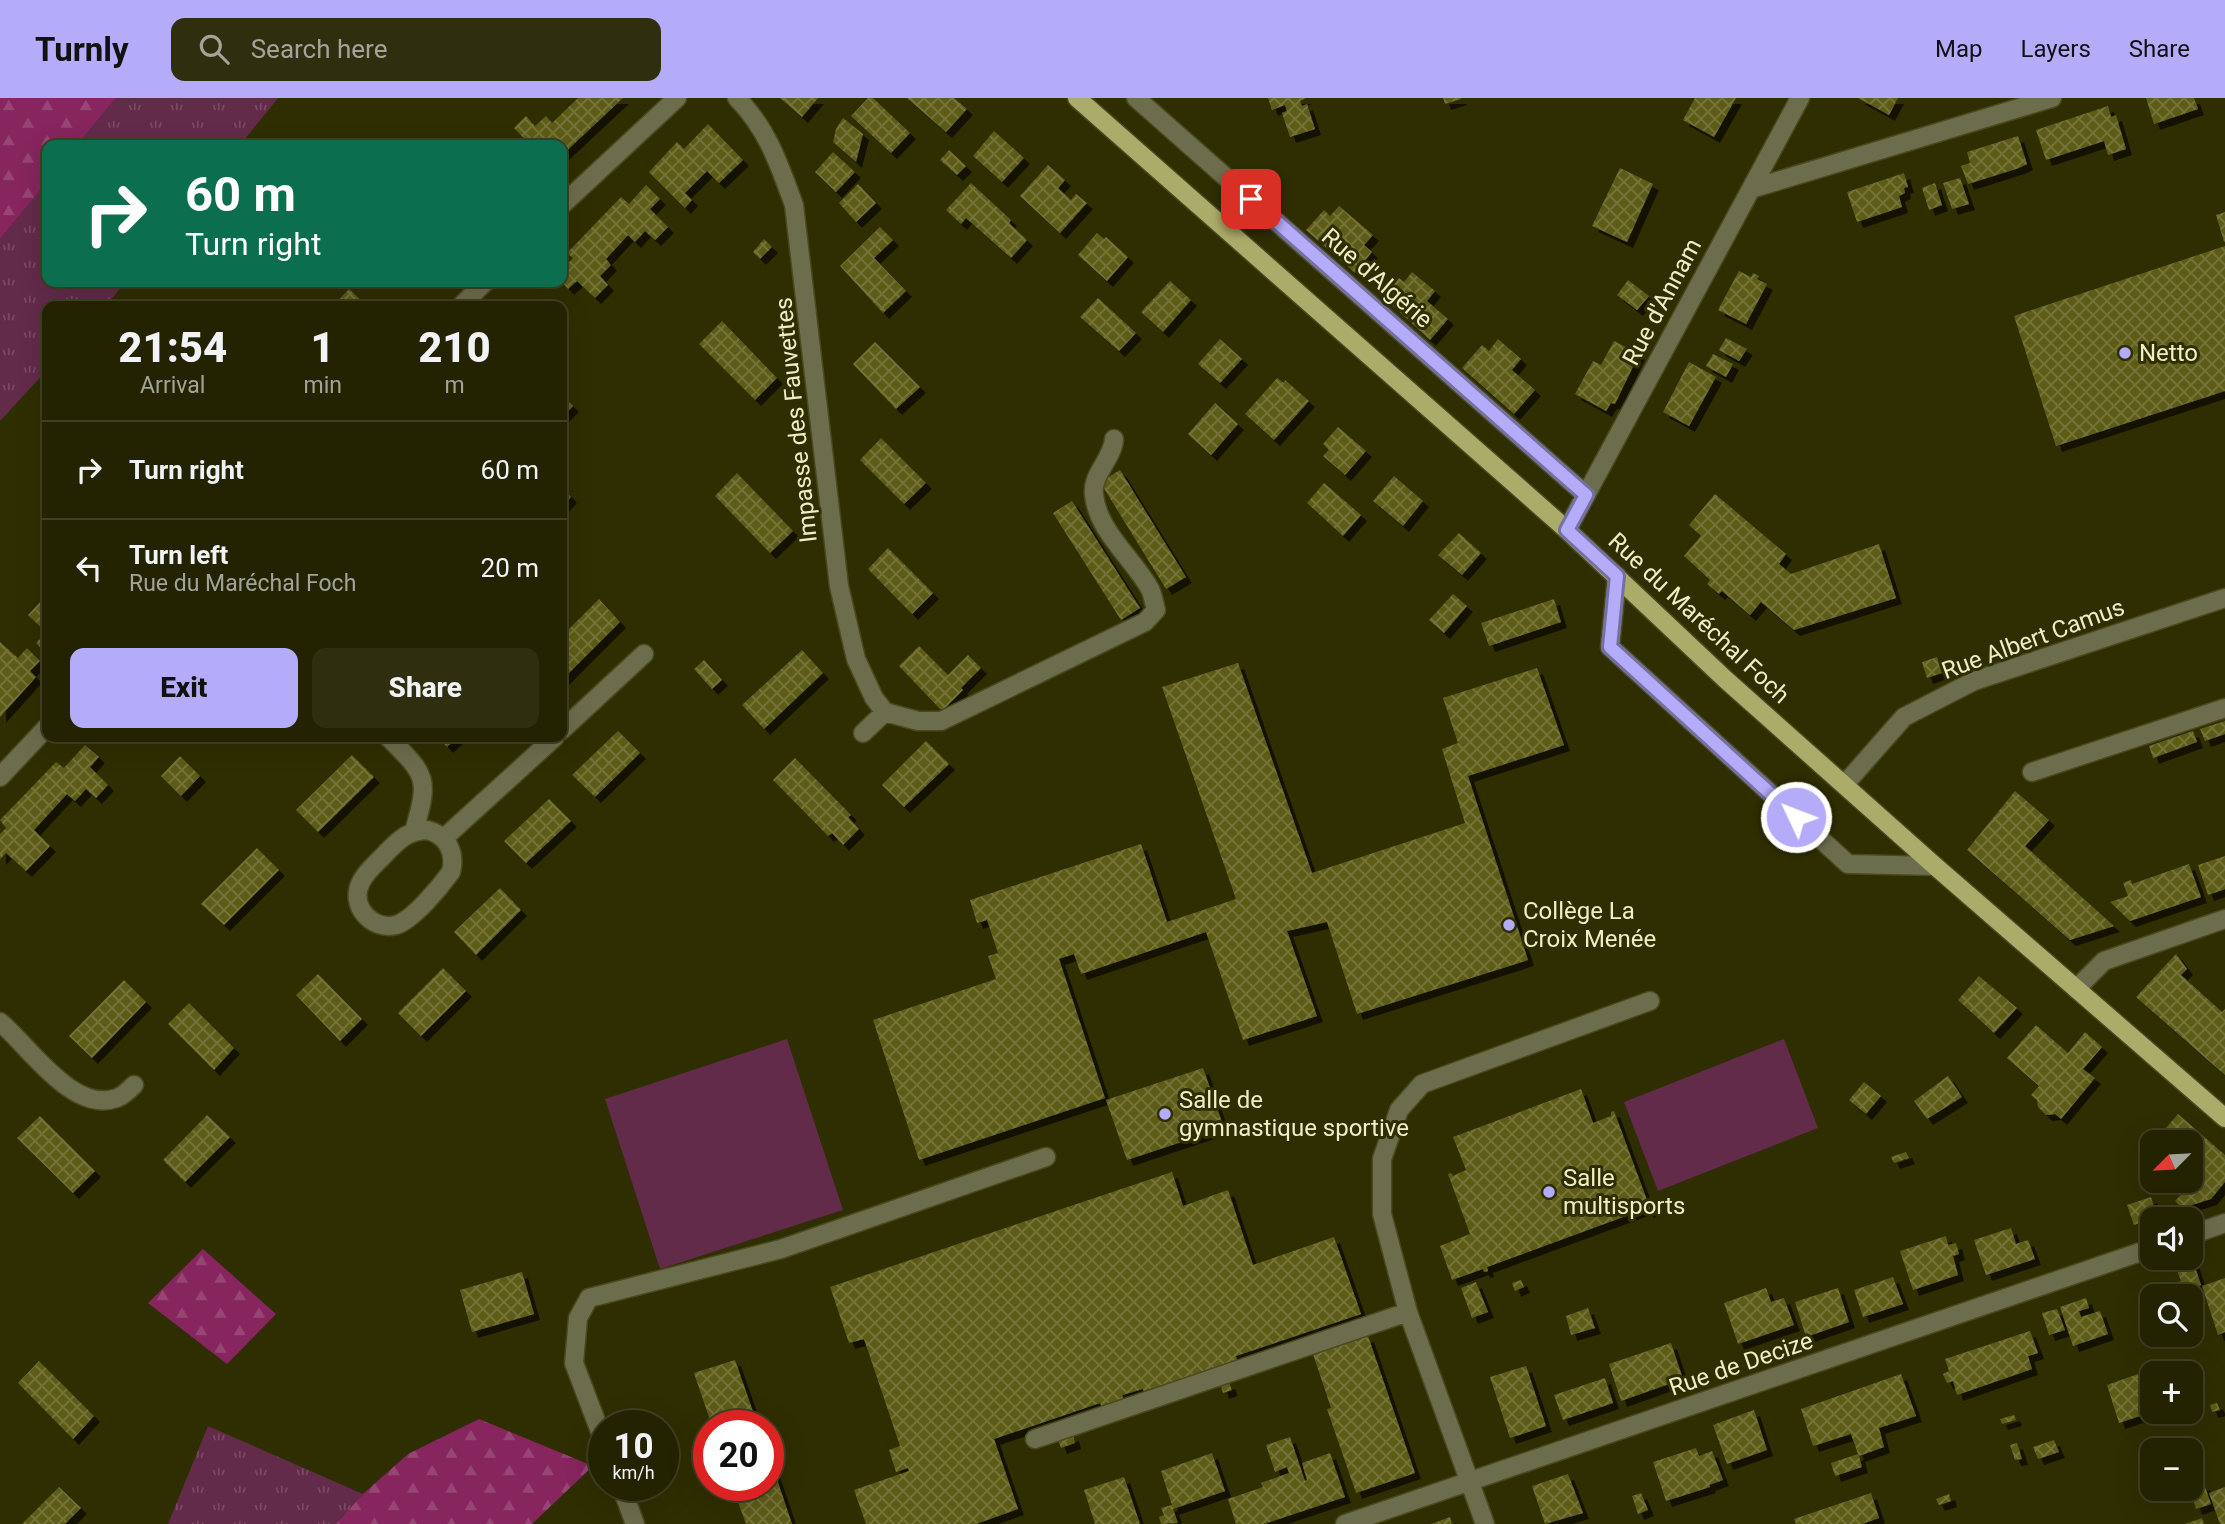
<!DOCTYPE html>
<meta charset="utf-8">
<style>
:root{--surface:#232201;--page:#2f2f10;--text:#f1f3f6;--muted:#a3a499;--line:#403f23;--accent:#b4acf9}
body{margin:0;font-family:Roboto,sans-serif;background:var(--page);color:var(--text);height:100vh;display:flex;flex-direction:column;font-size:26px;white-space:nowrap}
*{box-sizing:border-box;margin:0}
p{font-size:23px;color:var(--muted)}
.icon{flex:none;width:38px;height:38px;fill:none;stroke:currentColor;stroke-width:2;stroke-linecap:round;stroke-linejoin:round}
.map{position:relative;flex:1;overflow:hidden}
.drawer{position:absolute;left:42px;top:203px;width:525px;height:441px;display:flex;flex-direction:column;background:var(--surface);border-radius:14px;box-shadow:0 7px 28px #0002,0 0 0 2px var(--line)}
.drawer>*{flex:none}
.guide{position:absolute;left:42px;top:42px;width:525px;height:147px;border-radius:14px;box-shadow:0 7px 28px #0002,0 0 0 2px var(--line);background:#0b6e4f;color:#fff;overflow:hidden}
.needle{width:46px;rotate:246deg}
.tools{position:absolute;left:2140px;top:1032px;display:grid;gap:14px}
.tools a{display:grid;place-items:center;width:63px;height:63px;border-radius:14px;background:var(--surface);box-shadow:0 7px 28px #0002,0 0 0 2px var(--line);font-size:35px}
.speed{position:absolute;left:588px;top:1312px;display:flex;gap:14px;font-size:35px;font-weight:700;text-align:center}
.speed>*{display:grid;place-content:center;width:91px;height:91px;border-radius:50%;background:var(--surface);box-shadow:0 7px 28px #0002,0 0 0 2px var(--line);line-height:1}
.speed small{font-size:18px;font-weight:400}
.speed .limit{border:10px solid #d22;background:#fff;color:#111}
.pin{position:absolute;display:grid;place-items:center;width:60px;height:60px;color:#fff;margin:-30px;border-radius:14px;box-shadow:0 4px 10px #0006}
.me{position:absolute;width:77px;margin:-38px;rotate:313deg;stroke-linejoin:round;filter:drop-shadow(0 0 5px #0008)}
.turn{display:flex;align-items:center;gap:24px;height:147px;padding:0 28px;font-size:32px}
.turn .icon{width:91px;height:91px;stroke-width:2.5}
.turn b{display:block;font-size:49px;line-height:60px}
.eta{display:flex;justify-content:space-evenly;align-items:center;height:119px;text-align:center}
.eta b{font-size:42px;font-weight:800;line-height:49px}
.cta{display:flex;gap:14px;margin-top:auto;padding:14px 28px}
.cta a{flex:1;height:80px;border-radius:14px;background:var(--accent);color:#111;font-size:28px;font-weight:800;line-height:80px;text-align:center}
.cta a+a{background:var(--page);color:var(--text)}
ul{padding:0;list-style:none}
li{display:flex;align-items:center;gap:21px;height:98px;padding:0 28px;border-top:2px solid var(--line)}
li div{flex:1}
li b{display:block;font-size:26px}
li em{font-style:normal}
header{display:flex;align-items:center;gap:42px;box-sizing:border-box;height:98px;padding:0 35px;background:var(--accent);color:#111}
header strong{font-size:33px}
nav{display:flex;gap:38px;margin-inline-start:auto;font-size:24px}
.search{width:490px;height:63px;background:var(--page);display:flex;align-items:center;gap:18px;box-sizing:border-box;padding:0 24px;border-radius:14px;color:var(--muted);font-size:26px}
.map>svg:first-child{display:block}
</style>
<header>
<strong>Turnly</strong>
<div class="search"><svg class="icon" aria-label="search" viewBox="0 0 24 24"><circle cx="10" cy="10" r="6"/><path d="M15 15l6 6"/></svg>Search here</div>
<nav><a>Map</a><a>Layers</a><a>Share</a></nav>
</header>
<div class="map">
<svg width="2225" height="1426" viewBox="0 0 2225 1426">
<defs>
<pattern id="grass-tufts" width="24" height="20" patternUnits="userSpaceOnUse" patternTransform="scale(1.75)"><rect width="24" height="20" fill="#622b49"/><path d="M3 7l-1-3M5 7V3M7 7l1-3M15 17l-1-3M17 17v-4M19 17l1-3" fill="none" stroke="#794a62"/></pattern>
<pattern id="forest-firs" width="22" height="20" patternUnits="userSpaceOnUse" patternTransform="scale(1.75)"><rect width="22" height="20" fill="#86255e"/><path d="M5 1l3.5 6h-7zM16 11l3.5 6h-7z" fill="#974574"/></pattern>
<pattern id="building-cross-hatch" width="8" height="8" patternUnits="userSpaceOnUse" patternTransform="scale(1.75)"><rect width="8" height="8" fill="#5d5c19"/><path d="M0 0l8 8M0 8l8-8" fill="none" stroke="#757439"/></pattern>
<filter id="shadow"><feDropShadow dx="6" dy="6" stdDeviation="0" flood-color="#0009"/></filter>
</defs>
<rect width="100%" height="100%" fill="#2f2e01"/>
<path fill="url(#grass-tufts)" d="M116,0H278L240,47H77Z
M47,84V184H126L105,208H47V272L0,323V141Z
M208,1328L363,1396L336,1426H168Z"/>
<path fill="url(#forest-firs)" d="M0,0H116L77,47H47V84L0,141Z
M203,1151L276,1216L227,1266L148,1205Z
M479,1321L593,1368L532,1426H336L363,1396L408,1356Z"/>
<path fill="#622b49" d="M787,941L843,1112L660,1171L605,1001Z
M1784,941L1818,1030L1658,1093L1624,1004Z"/>
<path fill="url(#building-cross-hatch)" filter="url(#shadow)" d="M578,0H623L562,57V47H530L514,30L526,18L535,28L546,18L552,25Z
M780,0H818L802,19Z
M868,0H873L910,35L891,55L851,18Z
M907,0H954L967,11L946,34Z
M1268,0H1306L1300,3L1302,8L1307,6L1315,31L1290,39L1282,15L1287,13L1285,7L1272,12Z
M1443,0H1461V1L1445,6Z
M1695,0H1736L1714,39L1683,22Z
M1858,0H1898L1889,17Z
M2146,0H2194L2198,11L2154,26Z
M2108,8L2111,19L2116,17L2126,51L2108,57L2104,43L2046,62L2036,32Z
M843,20L863,36L856,64L833,44L836,31Z
M708,26L743,62L719,85L707,73L685,95L692,102L685,110L649,74L677,44L684,51Z
M994,33L1024,60L1002,84L973,58Z
M2018,38L2027,66L2019,70L1968,86L1961,68L1970,65L1967,54Z
M949,52L966,68L957,77L940,62Z
M833,54L855,74L836,94L815,74Z
M1048,67L1065,82L1058,90L1071,102L1076,96L1087,105L1060,135L1020,98Z
M1620,70L1653,86L1627,144L1592,128Z
M1904,75L1908,89L1904,90L1905,95L1899,98L1902,109L1857,124L1847,94Z
M1960,80L1969,106L1952,111L1943,85Z
M971,85L1011,122L1009,125L1027,142L1011,160L966,120L961,126L946,112Z
M1935,85L1942,107L1929,112L1922,90Z
M858,86L876,105L856,124L839,105Z
M646,87L660,101L650,111L668,129L655,142L645,133L635,144L628,137L606,161L611,167L600,178L608,187L595,200L577,183L568,191L562,184V172L573,160L567,155L621,99L629,106Z
M1339,108L1373,137L1364,147L1372,154L1355,175L1306,132L1324,112L1330,118Z
M2225,114V144H2224L2216,117Z
M880,129L893,142L874,160L906,193L883,215L840,168Z
M1097,135L1104,141L1106,139L1128,159L1107,183L1078,157Z
M764,141L772,149L760,161L753,154Z
M2225,148V293L2056,348L2014,218Z
M1739,173L1751,179L1753,175L1759,178L1757,181L1767,186L1746,226L1718,212Z
M1412,174L1435,193L1427,203L1448,221L1430,242L1383,199L1399,180L1404,184Z
M1628,182L1649,198L1637,212L1617,197Z
M1170,183L1191,202L1163,234L1141,214Z
M349,191L367,208H333Z
M1098,200L1136,235L1119,253L1080,219Z
M379,201L386,208H372Z
M722,223L777,280L755,302L699,246Z
M1726,240L1747,251L1739,263L1719,252Z
M1220,241L1242,261L1220,285L1198,266Z
M1498,241L1521,261L1512,272L1535,292L1514,316L1462,270L1482,247L1489,253Z
M1614,243L1639,256L1615,306L1611,305L1606,313L1575,296L1593,263L1601,267Z
M875,244L920,289L896,311L853,266Z
M1713,256L1733,266L1726,279L1706,268Z
M1689,264L1716,279L1689,328L1663,314Z
M1277,280L1284,285L1285,282L1309,303L1274,342L1245,316Z
M562,297L573,308L562,319Z
M1215,305L1238,326L1211,357L1188,336Z
M1338,329L1366,353L1345,377L1323,358L1329,352L1323,346Z
M881,340L926,385L904,406L860,362Z
M1120,372L1186,479L1166,491L1100,384Z
M737,375L793,433L770,455L715,398Z
M1394,378L1423,403L1403,428L1373,403Z
M1324,385L1361,417L1343,438L1307,405Z
M562,389L571,399L562,409Z
M1715,396L1786,456L1779,466L1791,476L1879,446L1896,500L1794,532L1761,504L1750,517L1722,493L1719,496L1707,486L1710,482L1684,458L1701,438L1689,427Z
M1072,403L1140,510L1121,522L1053,415Z
M1459,435L1481,455L1462,477L1438,457Z
M888,450L933,495L912,516L868,471Z
M1453,496L1467,508L1444,535L1429,522Z
M599,501L620,524L562,582V538Z
M1554,501L1561,524L1489,548L1481,525Z
M40,504L47,511V556L36,545L46,534L28,517Z
M0,544L18,560L27,550L40,563L30,573L36,579L0,619Z
M919,548L948,577L968,557L981,570L961,590L963,592L942,613L899,568Z
M802,552L823,575L764,631L742,607Z
M1937,559L1942,575L1927,580L1922,564Z
M704,562L722,582L712,591L694,571Z
M1238,565L1312,775L1465,725L1442,651L1458,645L1443,600L1537,570L1564,647L1468,678L1528,862L1357,916L1327,824L1287,833L1317,918L1243,942L1206,834L1081,876L1074,856L1059,861L1105,1000L919,1062L873,922L996,881L988,858L998,855L987,822L977,825L970,802L1141,746L1167,824L1236,801L1162,589Z
M2225,623V636L2205,643L2200,631Z
M618,633L640,655L595,699L572,677Z
M2193,633L2197,644L2153,660L2149,648Z
M438,639H458L447,649Z
M926,643L949,666L904,709L882,687Z
M85,647L99,659L90,669L108,687L96,700L86,691L75,703L67,696L34,732L50,748L26,773L6,755L0,761V736L6,730L0,722L56,664L64,670Z
M352,657L374,679L318,734L296,712Z
M180,658L200,678L181,698L161,678Z
M795,660L851,717L848,719L859,731L843,747L832,735L828,738L773,682Z
M2015,693L2049,722L2025,748L2114,828L2070,842L1967,752Z
M549,701L571,723L526,765L504,743Z
M257,750L279,772L224,827L201,806Z
M2225,758V791L2208,797L2198,767Z
M2189,766L2201,799L2130,823L2110,804L2128,798L2123,785L2131,782L2132,786Z
M500,790L521,812L476,857L454,834Z
M2176,856L2187,871L2181,877L2222,914L2225,911V977L2136,899Z
M443,870L466,893L421,938L398,915Z
M318,876L362,921L340,943L296,897Z
M1979,878L2017,910L1994,935L1958,902Z
M124,882L146,904L92,960L69,938Z
M189,905L234,950L214,972L168,926Z
M2036,927L2068,955L2085,934L2102,949L2083,971L2095,980L2061,1021L2055,1016L2046,1017L2038,1009L2037,1002L2031,997L2039,988L2007,960Z
M1203,970L1224,1030L1127,1062L1106,1002Z
M1948,978L1962,999L1927,1021L1914,1003Z
M1864,984L1881,998L1866,1016L1849,1002Z
M1581,991L1593,1025L1611,1018V1014L1614,1013L1651,1113L1648,1114L1645,1111L1487,1169L1488,1173L1484,1174L1483,1171L1452,1182L1440,1148L1470,1136L1448,1076L1451,1075L1453,1078L1466,1072L1453,1039Z
M2178,1016L2225,1057V1084L2211,1101L2182,1110L2175,1103L2194,1083L2191,1080V1045H2153Z
M207,1017L230,1039L185,1084L163,1062Z
M40,1018L95,1073L73,1095L17,1040Z
M1906,1054L1909,1060L1894,1065L1891,1059Z
M1172,1074L1183,1108L1228,1092L1253,1167L1334,1139L1361,1216L1236,1258L1239,1269L1146,1301L1143,1291L1122,1297L1124,1303L1103,1311L1100,1305L994,1341L1018,1411L976,1426H866L854,1392L909,1373L908,1370L896,1374L889,1352L900,1348L864,1241L849,1245L830,1189Z
M2151,1099L2157,1119L2134,1127L2127,1107Z
M2011,1130L2016,1146L2028,1142L2035,1161L1986,1177L1974,1142Z
M1946,1138L1948,1147L1956,1145L1959,1156L1953,1158L1958,1177L1913,1192L1900,1153Z
M2193,1163L2201,1187L2184,1193L2186,1199H2152V1230L2140,1197L2181,1183L2176,1170Z
M522,1174L534,1216L472,1234L460,1192Z
M1893,1179L1903,1206L1863,1219L1854,1192Z
M2225,1180V1234L2218,1237L2202,1188Z
M1521,1182L1524,1189L1515,1193L1512,1185Z
M1476,1184L1488,1214L1472,1220L1461,1190Z
M1766,1190L1771,1204L1784,1200L1794,1227L1738,1246L1724,1205Z
M1838,1190L1849,1224L1806,1239L1795,1204Z
M2086,1200L2089,1210L2079,1213L2081,1219L2100,1213L2108,1236L2073,1248L2060,1209Z
M1588,1210L1595,1230L1571,1237L1566,1218Z
M2057,1211L2065,1232L2049,1237L2042,1215Z
M2030,1233L2038,1255L2028,1258L2032,1271L1957,1297L1953,1283L1947,1285L1943,1276L1949,1273L1945,1261Z
M1368,1238L1415,1375L1356,1395L1327,1311L1331,1310L1313,1256Z
M1671,1245L1683,1281L1621,1303L1609,1266Z
M735,1262L758,1328H712L694,1275Z
M39,1263L94,1318L73,1341L18,1285Z
M1526,1268L1546,1328L1510,1340L1490,1279Z
M2141,1275L2152,1314L2119,1325L2107,1287Z
M1901,1276L1916,1318L1879,1330L1884,1349L1859,1358L1862,1369L1835,1378L1831,1365L1858,1356L1851,1336L1813,1348L1801,1311Z
M1605,1280L1613,1305L1563,1322L1554,1297Z
M1229,1285L1232,1292L1223,1295L1221,1288Z
M2217,1305L2220,1312L2212,1314L2210,1307Z
M1754,1312L1767,1352L1727,1366L1713,1327Z
M2014,1317L2016,1322L2002,1326L2000,1321Z
M1073,1337L1075,1345L1061,1350L1058,1342Z
M1290,1339L1305,1383L1307,1382L1302,1365L1330,1355L1345,1399L1264,1426H1236L1228,1401L1263,1389L1261,1385L1289,1375L1287,1369L1275,1374L1266,1347Z
M2054,1342L2059,1354L2038,1361L2033,1349Z
M2017,1345L2022,1361L2015,1362L2010,1347Z
M1696,1350L1699,1358L1712,1353L1723,1382L1709,1387L1710,1389L1666,1403L1653,1364Z
M1212,1355L1225,1393L1173,1411L1178,1425L1161,1426L1159,1419L1164,1417L1161,1410L1172,1407L1161,1373Z
M769,1358L792,1426H746L732,1388H768Z
M1568,1376L1583,1415L1545,1426L1532,1388Z
M1124,1379L1140,1426H1095L1084,1392Z
M2204,1386L2211,1406L2196,1411L2190,1391Z
M59,1389L81,1410L65,1426H22Z
M2225,1389V1426H2220L2209,1395Z
M1641,1395L1648,1412L1638,1416L1632,1398Z
M1871,1395L1879,1420L1862,1426H1796L1794,1421Z
M1949,1396L1951,1403L1939,1407L1936,1401Z
M1450,1419L1452,1426H1431Z
M2202,1420L2204,1426H2185Z"/>
<g fill="none" stroke-linecap="round" stroke-linejoin="round">
<defs>
<path id="minor" d="M737,0C768,32 779,66 794,107L839,488L856,561L874,600L885,614L863,635
M1136,0L1586,397
M1751,91L2052,0
M562,107L677,0
M461,208L485,184
M1567,432L1800,0
M1617,478L1610,549L1848,766L1935,768
M885,614L918,623H941L1145,524L1156,512C1154,505 1153,497 1150,491C1133,460 1098,434 1094,397C1091,376 1113,361 1114,341
M562,632L644,556
M388,639C426,677 430,679 414,733
M2032,674L2225,610
M0,679L47,629
M1845,686L1904,619L1974,583L2225,500
M427,732C447,737 456,754 451,774C440,789 413,822 396,827C371,833 349,807 361,784C366,773 378,764 386,755C399,742 407,733 427,732Z
M444,740L555,639
M2076,891L2104,863L2225,821
M0,924C29,948 73,1016 117,1000C123,998 129,992 134,987
M2191,1137L2225,1125
M1035,1341L1408,1214
M604,1344L574,1265L578,1220L589,1200L781,1151L1046,1059
M621,1388L635,1426
M1345,1426L2152,1150
M1485,1426L1408,1214L1382,1116V1061L1399,1012L1422,986L1650,903"/>
<path id="major" d="M1077,0L1567,432L1725,581L1935,768L2225,1020"/>
</defs>
<use href="#minor" stroke="#4a491d" stroke-width="21"/>
<use href="#major" stroke="#4a491d" stroke-width="21"/>
<use href="#minor" stroke="#6c6d4d" stroke-width="18"/>
<use href="#major" stroke="#acac6a" stroke-width="18"/>
</g>
<g fill="none" stroke-linecap="round" stroke-linejoin="round">
<defs>
<path id="route" d="M1251,101L1586,397L1567,432L1617,478L1610,549L1796,719"/>
</defs>
<use href="#route" stroke="#7570a2" stroke-width="18"/>
<use href="#route" stroke="#b4acf9" stroke-width="12"/>
</g>
<g fill="#b4acf9" stroke="#2f2e01" stroke-width="2.5">
<circle cx="2125" cy="255" r="7"/>
<circle cx="1509" cy="827" r="7"/>
<circle cx="1165" cy="1016" r="7"/>
<circle cx="1549" cy="1094" r="7"/>
</g>
<g text-anchor="middle" stroke-width="6" stroke-linejoin="round" paint-order="stroke">
<g font-size="24" fill="#eeefc7" stroke="#2f2e01">
<text transform="translate(1377 180) rotate(41)" y="8">Rue d'Algérie</text>
<text transform="translate(1662 204) rotate(-62)" y="8">Rue d'Annam</text>
<text transform="translate(796 322) rotate(-96)" y="8">Impasse des Fauvettes</text>
<text transform="translate(1699 520) rotate(43)" y="8">Rue du Maréchal Foch</text>
<text transform="translate(2033 541) rotate(-20)" y="8">Rue Albert Camus</text>
<text transform="translate(1741 1266) rotate(-19)" y="8">Rue de Decize</text>
</g>
<g font-size="24" fill="#eeefc7" stroke="#2f2e01" text-anchor="start">
<text x="2139" y="263">Netto</text>
<text x="1523" y="821">Collège La<tspan x="1523" dy="28">Croix Menée</tspan></text>
<text x="1179" y="1010">Salle de<tspan x="1179" dy="28">gymnastique sportive</tspan></text>
<text x="1563" y="1088">Salle<tspan x="1563" dy="28">multisports</tspan></text>
</g>
</g>
</svg>
<div class="tools">
<a><svg class="needle" viewBox="-14 -14 28 28"><path d="M0-13l5 13h-10z" fill="#e53935"/><path d="M0 13l5-13h-10z" fill="#a3a499"/></svg></a>
<a><svg class="icon" aria-label="sound" viewBox="0 0 24 24"><path d="M4 9h4l5-4v14l-5-4H4zM17 9q2 3 0 6"/></svg></a>
<a><svg class="icon" aria-label="search" viewBox="0 0 24 24"><circle cx="10" cy="10" r="6"/><path d="M15 15l6 6"/></svg></a>
<a>+</a>
<a>−</a>
</div>
<div class="speed"><div>10<small>km/h</small></div><div class="limit">20</div></div>
<div class="pin" style="left:1251px;top:101px;background:#d93025"><svg class="icon" aria-label="arrive" viewBox="0 0 24 24"><path d="M6 21V4h12l-3 4 3 4H6"/></svg></div>
<svg class="me" style="left:1796px;top:719px" viewBox="-20 -20 40 40"><circle r="17" fill="#b4acf9" stroke="#fff" stroke-width="3"/><path d="M0-11L8 9 0 5-8 9z" fill="#fff"/></svg>
<div class="guide">
<div class="turn"><svg class="icon" aria-label="right" viewBox="0 0 24 24"><path d="M7 20v-9h11M14 6l5 5-5 5"/></svg><div><b>60 m</b>Turn right</div></div>
</div>
<section class="drawer">
<div class="eta">
<div><b>21:54</b><p>Arrival</p></div>
<div><b>1</b><p>min</p></div>
<div><b>210</b><p>m</p></div>
</div>
<ul>
<li><svg class="icon" aria-label="right" viewBox="0 0 24 24"><path d="M7 20v-9h11M14 6l5 5-5 5"/></svg><div><b>Turn right</b></div><em>60 m</em></li>
<li><svg class="icon" aria-label="left" viewBox="0 0 24 24"><path d="M17 20v-9H6M10 6l-5 5 5 5"/></svg><div><b>Turn left</b><p>Rue du Maréchal Foch</p></div><em>20 m</em></li>
</ul>
<div class="cta"><a>Exit</a><a>Share</a></div>
</section>
</div>
